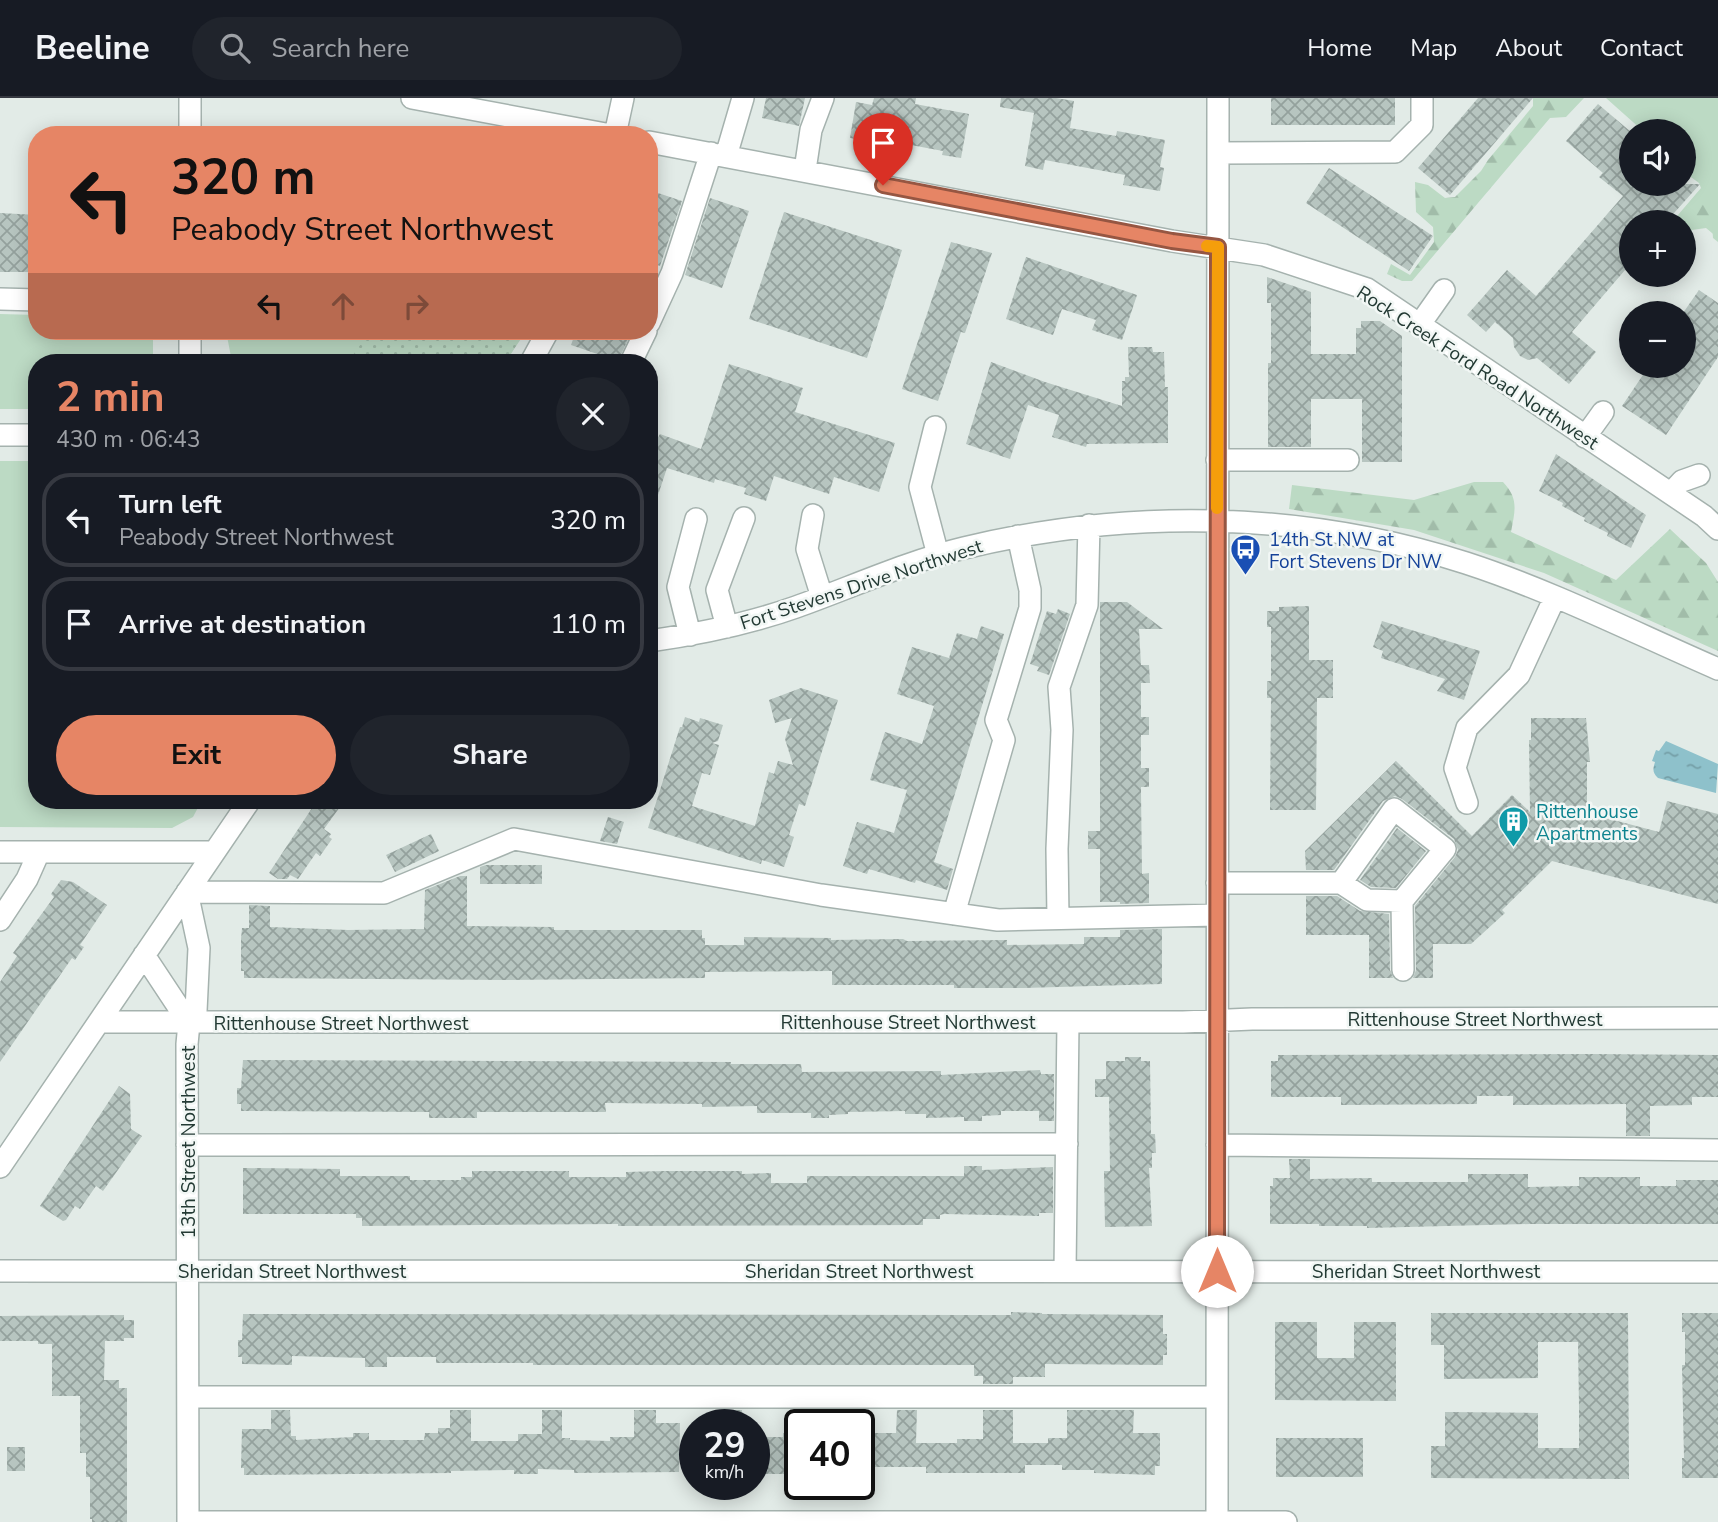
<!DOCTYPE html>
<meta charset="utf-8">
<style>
:root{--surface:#171b24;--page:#20242c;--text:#f1f3f6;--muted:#9ea1a6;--line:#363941;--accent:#e68565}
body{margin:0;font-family:"Nunito Sans",sans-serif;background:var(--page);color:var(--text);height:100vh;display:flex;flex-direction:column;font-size:26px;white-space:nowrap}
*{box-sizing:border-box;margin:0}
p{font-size:23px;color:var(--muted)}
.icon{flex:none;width:38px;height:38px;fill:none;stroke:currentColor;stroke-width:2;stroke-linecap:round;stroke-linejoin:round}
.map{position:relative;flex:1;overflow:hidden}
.drawer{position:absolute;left:28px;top:256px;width:630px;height:455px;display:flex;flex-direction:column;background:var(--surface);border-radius:28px;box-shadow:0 4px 18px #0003}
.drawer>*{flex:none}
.guide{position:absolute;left:28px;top:28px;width:630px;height:214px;border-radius:28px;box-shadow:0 4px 18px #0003;background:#e68565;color:#111;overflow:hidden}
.tools{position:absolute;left:1619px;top:21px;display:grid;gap:14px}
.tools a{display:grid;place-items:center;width:77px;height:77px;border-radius:50%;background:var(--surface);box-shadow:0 4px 18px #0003;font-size:35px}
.speed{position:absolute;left:679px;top:1311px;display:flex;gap:14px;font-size:35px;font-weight:700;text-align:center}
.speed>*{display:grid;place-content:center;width:91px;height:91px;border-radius:50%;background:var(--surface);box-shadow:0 4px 18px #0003;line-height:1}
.speed small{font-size:18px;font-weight:400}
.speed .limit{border:4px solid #111;border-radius:10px;background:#fff;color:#111}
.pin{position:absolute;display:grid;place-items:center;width:60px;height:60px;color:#fff;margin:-72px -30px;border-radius:50% 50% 50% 0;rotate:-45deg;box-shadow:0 0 7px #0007}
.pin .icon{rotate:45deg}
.me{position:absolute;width:77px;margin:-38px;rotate:0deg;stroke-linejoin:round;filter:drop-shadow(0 0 5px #0008)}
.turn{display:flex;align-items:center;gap:24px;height:147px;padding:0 28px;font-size:32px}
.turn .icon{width:91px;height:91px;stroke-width:2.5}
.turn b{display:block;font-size:49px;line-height:60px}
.lanes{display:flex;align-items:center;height:66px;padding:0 28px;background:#0003;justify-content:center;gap:35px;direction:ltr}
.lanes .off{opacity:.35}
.round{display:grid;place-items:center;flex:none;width:74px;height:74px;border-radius:37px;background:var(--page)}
.headline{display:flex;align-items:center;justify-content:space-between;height:119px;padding:0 28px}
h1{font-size:42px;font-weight:700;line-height:52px;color:var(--accent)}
.button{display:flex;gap:14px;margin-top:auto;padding:14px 28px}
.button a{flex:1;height:80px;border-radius:42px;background:var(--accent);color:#111;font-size:28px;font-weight:700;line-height:80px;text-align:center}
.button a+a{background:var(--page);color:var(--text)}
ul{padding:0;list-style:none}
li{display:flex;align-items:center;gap:21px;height:94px;margin:0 14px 10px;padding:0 14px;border:4px solid var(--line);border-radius:28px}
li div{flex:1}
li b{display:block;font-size:26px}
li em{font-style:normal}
header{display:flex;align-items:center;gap:42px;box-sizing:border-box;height:98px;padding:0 35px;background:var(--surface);border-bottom:2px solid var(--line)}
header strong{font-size:33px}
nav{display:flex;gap:38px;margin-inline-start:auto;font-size:24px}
.search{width:490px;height:63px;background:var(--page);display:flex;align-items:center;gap:18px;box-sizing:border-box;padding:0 24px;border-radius:38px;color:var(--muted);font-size:26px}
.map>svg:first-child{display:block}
</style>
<header>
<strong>Beeline</strong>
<div class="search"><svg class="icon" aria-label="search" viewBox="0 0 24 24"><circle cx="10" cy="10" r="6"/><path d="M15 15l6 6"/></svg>Search here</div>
<nav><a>Home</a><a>Map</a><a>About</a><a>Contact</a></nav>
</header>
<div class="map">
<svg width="1718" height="1424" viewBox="0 0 1718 1424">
<defs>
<pattern id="forest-firs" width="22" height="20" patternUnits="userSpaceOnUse" patternTransform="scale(1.75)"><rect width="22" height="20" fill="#bcdac4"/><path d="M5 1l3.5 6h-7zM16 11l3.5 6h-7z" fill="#a1bca9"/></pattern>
<pattern id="garden-dots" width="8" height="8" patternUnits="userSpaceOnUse" patternTransform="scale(1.75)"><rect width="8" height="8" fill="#bcdac4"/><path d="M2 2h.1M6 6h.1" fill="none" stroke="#a1bca9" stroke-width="1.8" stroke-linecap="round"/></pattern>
<pattern id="water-ripples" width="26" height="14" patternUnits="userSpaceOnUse" patternTransform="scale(1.75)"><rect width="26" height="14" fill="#8ec1cb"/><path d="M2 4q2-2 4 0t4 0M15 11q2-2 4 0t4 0" fill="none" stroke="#749ea6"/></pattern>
<pattern id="building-cross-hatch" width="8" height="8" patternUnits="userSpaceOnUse" patternTransform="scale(1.75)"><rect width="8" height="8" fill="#b7c5c0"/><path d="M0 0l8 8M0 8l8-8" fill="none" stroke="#94a19d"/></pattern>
</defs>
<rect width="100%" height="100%" fill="#e2ebe7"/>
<path fill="url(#forest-firs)" d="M1533,0H1584L1566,19L1550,20L1412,183H1402L1387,176L1391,166L1410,177L1434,144L1433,129L1416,114L1415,84L1428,87L1445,100L1455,99L1481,73L1488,62L1533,8Z
M1718,0V140L1706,130L1692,132L1684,143V124H1672L1701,90L1699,85L1684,74V33Z
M1474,384H1503C1519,401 1515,412 1511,434L1616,482L1670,431L1706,465L1718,484V553L1544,475L1414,432L1289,411L1292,387L1414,402Z"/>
<path fill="#bcdac4" d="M1606,0H1718V144L1713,140L1710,94L1684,70V33H1643Z
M0,216L37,217V233H153V264H37V311H0Z
M226,233H525L506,264H232Z
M0,363H37V702H202L193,719L172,730L0,729Z"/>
<path fill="url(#garden-dots)" d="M370,233H522L525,235L505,264H348Z"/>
<path fill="url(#water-ripples)" d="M1666,643L1718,666L1716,695L1658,680C1652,674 1653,671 1655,664L1652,663L1656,652L1659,653Z"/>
<path fill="url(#building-cross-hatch)" d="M766,0H805L799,28L762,20Z
M874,0H916L915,6L969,16L961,60L942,57L943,53L868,39V43L850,40L856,4L872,7Z
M1001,0H1056L1074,3L1070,30L1116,38L1117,33L1165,42L1160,69L1164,70L1160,93L1123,87L1125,77L1045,62L1043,72L1025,68L1034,15L1000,9Z
M1271,0H1395V27H1271Z
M1478,0H1533L1450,97L1418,70Z
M1598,6L1631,34V86H1700L1666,124H1631V165L1572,234L1596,254L1569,286L1537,260L1528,262L1520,258L1514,249L1513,240L1495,224L1486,234L1467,217L1507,172L1536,198L1623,98L1599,79L1603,75L1566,43Z
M1329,70L1433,138L1409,173L1306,105Z
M649,92L682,103L660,168L649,164Z
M710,100L749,113L722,190L685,177Z
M784,114L902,152L867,260L749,221Z
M0,115L37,117V174H0Z
M951,144L992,155L965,235L961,234L938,303L902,291Z
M1026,159L1137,197L1122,242L1092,232L1096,222L1062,211L1053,237L1006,221Z
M1267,179L1311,194V256H1356V230H1361V223H1380L1402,238V364H1362V301H1311V349H1268V265H1271V205H1267Z
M1699,192L1718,205V259L1666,337L1622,308L1649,268H1684L1683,215Z
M576,233H632L618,263L571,247Z
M1128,249H1152L1153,254H1164L1165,289H1168V345L1087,346L1086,349L1052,339L1059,317L1028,307L1010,361L966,346L991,264L1045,284L1122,308V283H1125V279H1129Z
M729,266L803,290L795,314L895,345L879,394L834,379L829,396L774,378L766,403L744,396L746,390L715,381L714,385L667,370L652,415L649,414V362L657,341L660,336L701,351Z
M1556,356L1646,417L1631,450L1607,438L1608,435L1584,423L1585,420L1562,408L1563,405L1539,393Z
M1100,504H1127L1163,531H1139L1141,567H1149L1150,585H1141V619H1149V637H1141V670H1149V689H1141V694L1142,776L1149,775V805L1120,806V804H1100V751H1088V733H1100Z
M1309,508V562H1333V600H1317L1316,712H1270L1271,600H1267V583H1271V529H1267V513H1279V509Z
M1058,511L1070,516L1049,577L1037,573L1039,569L1030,566L1047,513L1056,516Z
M1382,523L1480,553L1464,602L1437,593L1445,581L1381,560L1383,553L1373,549Z
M981,528L1004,536L934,764L953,771L947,792L916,782L915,785L869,771L867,776L843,768L857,724L894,735L907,692L870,682L885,634L922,646L934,608L897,596L912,549L949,560L957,535L977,541Z
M801,590L838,602L805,708L799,706L789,737L794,739L784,769L762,762L761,766L648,730L680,629H682L685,619L699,624L700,620L723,627L718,643L712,645L719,647L710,677L702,675L692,708L755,728L769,674L774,676L778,663L793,667L785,641L792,620L775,625L769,602Z
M1531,620H1586L1590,664H1587V715L1659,734L1667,703L1718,716V806L1552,763L1502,812L1505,815L1471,846H1433V880H1413L1416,872L1415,808L1455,759L1458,752L1454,741L1402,701L1395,698L1383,703L1334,772H1306L1305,753L1396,663L1472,738L1512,697L1530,714L1529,642H1531Z
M323,702H345L324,731L331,736L329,739L332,741L320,758L316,755L298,781L290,777L287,781H278L269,775L316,704L319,706Z
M608,719L624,724L617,746L600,743Z
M1397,730L1426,753L1396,790L1371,789L1360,782Z
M431,736L439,753L395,774L386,757Z
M486,767H542V786H480V769Z
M460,778H467V828L554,829V832H702V840H705V847H744V839L831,840V842L903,841L907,843L1007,842V847L1084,846V839H1120V832L1162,831V886L1024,890H954V887H832V873L705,874V880L503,882L244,880V873H241V841L242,830H249V807L270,808V829L348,832L424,831L425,792Z
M61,782L73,784L107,807L80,847L84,849L75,862L72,860L0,964V884L17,858L13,855L54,799L51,796Z
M1306,798H1337L1360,813L1389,816L1390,872L1393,880H1369V837H1306Z
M1591,956L1718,957V999H1692V1007L1650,1008V1038H1626V1006L1513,1007V998H1477V1006L1341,1007V999H1271V963H1278V957Z
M1125,959H1141V963H1150L1151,1036H1155L1156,1055H1152V1070H1149L1152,1128L1105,1129L1104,1073H1110L1109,999H1095V981H1106V963H1125Z
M243,962L731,964V966H801L802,974L941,973V977L1040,972L1041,976H1054V1023H1039V1013H1001V1017L982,1018V1023H964V1019L926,1020V1016H905V1013L848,1014V1016L829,1017V1020H811V1015H757V1008L702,1009V1006L605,1005L606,1014H477V1020H429V1014L241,1013V1006H237V990H241Z
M119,988L130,996L131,1031L142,1038L103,1093L96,1088L80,1111L75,1108L66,1122L63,1123L40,1108Z
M1289,1061H1310V1081L1372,1080V1084H1468V1076H1528V1089L1579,1088V1079H1640V1088H1676V1082H1718V1126H1530L1367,1130V1128H1319V1126H1270V1088H1273V1080H1290Z
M964,1068H982V1072L1053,1069V1115H1039V1118L944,1116L940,1117V1121H923V1127L618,1128V1126L362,1128V1120H356V1116H243V1070L340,1071V1078H410V1082H461V1079H472V1073H569V1079H626V1074L664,1073H742V1076L771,1075V1085H807V1078H964Z
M1011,1214L1042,1215V1216L1163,1217V1236H1167V1257H1163V1267L1045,1266V1279H1013V1286H983V1278H974V1267H533V1265H436V1259H387V1269H365V1260L292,1258V1267L242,1266V1259H238V1242H242L243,1216L974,1217H1011Z
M1431,1215H1628L1629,1381L1431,1380V1348H1445V1314L1538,1315V1350H1579V1308L1578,1244H1538V1280L1444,1281V1247H1431Z
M1682,1215H1718V1380H1682V1360H1684L1682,1267H1685V1234H1682Z
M124,1217V1222H134V1240H124V1243H105L104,1282H119V1290H127V1424H92V1421H90V1379H86V1355H80V1298H52V1246H38V1243H0V1218Z
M1275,1224H1317V1260H1354V1224H1396V1303L1275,1302Z
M271,1312H290L291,1338H296V1342L353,1339V1335H369V1342H424L425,1335H438V1330H450V1312H471V1343H518V1336H542V1312H562V1340H570V1342L610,1343V1339H634V1312H656V1325H680L679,1374L574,1375V1372L538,1371V1376H514V1372L451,1373V1375L244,1377V1370H241L242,1331H271Z
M721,1312H742V1326H721Z
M809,1312H830V1326H809Z
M897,1312H917L916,1345H957V1341H983V1312H1013V1345H1048V1340H1067V1312H1134L1133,1335H1160V1368H1155V1377L1094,1375V1372H1062V1367H1025V1375H926V1369H870V1335H896Z
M783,1335H800V1376H754V1339H783Z
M1276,1340H1363V1379H1276Z
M7,1349H25V1373H7Z"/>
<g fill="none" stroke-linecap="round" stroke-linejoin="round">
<defs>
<path id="minor" d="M190,0V37
M412,0L611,37
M615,37L623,0
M649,44L1172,143L1264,157L1367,191L1704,418L1718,431
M1218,55L1395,54L1422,27V0
M726,58L743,0
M805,72L811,32L823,0
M0,201L37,202
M649,225L672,175L711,55
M1420,226L1444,192
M190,264V233
M531,264L548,233
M631,264L646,233
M935,329L920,389L938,457
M0,337H37
M1585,339L1603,314
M1217,362H1348
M1671,395L1682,383L1699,377
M813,417L807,451L822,499
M727,529L717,492L744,420
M690,537L678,489L696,421
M649,543C699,536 748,526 796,509C852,489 906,464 964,450C1130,410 1303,413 1466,465C1552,493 1635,535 1718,571
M1467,705L1455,670L1467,630L1519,577L1555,499
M0,754H214
M1217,785H1341L1394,711L1445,751L1402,803L1403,872
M1341,785L1367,802L1402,803
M187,794L384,795L514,741L821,797L998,822L1217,817
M187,794L199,850L196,913L189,925L187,946L188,1424
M954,816L1004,642L996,622L1030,510V492L1018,438
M1058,820L1057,751L1062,632L1059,589L1087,507L1089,427
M0,822L27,781L39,754
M144,857L189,925
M99,924H1183L1252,921L1718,920
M187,1047L1067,1046
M1217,1047L1718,1052
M0,1069L250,702
M0,1173L1718,1174
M1065,1173L1068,924
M188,1299H1217
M188,1424H1286
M1217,1424L1218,0"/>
</defs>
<use href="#minor" stroke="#a5b2ae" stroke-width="24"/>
<use href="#minor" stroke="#fff" stroke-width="21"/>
</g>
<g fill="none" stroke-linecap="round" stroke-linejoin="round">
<defs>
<path id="route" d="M883,87L1172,143L1218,149L1217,1173"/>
</defs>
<use href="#route" stroke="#965642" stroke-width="18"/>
<use href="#route" stroke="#e68565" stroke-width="12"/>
<path stroke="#f59e0b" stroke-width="12" d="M1207,148L1218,149L1217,410"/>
</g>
<defs>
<symbol id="bus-pin" viewBox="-11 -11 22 30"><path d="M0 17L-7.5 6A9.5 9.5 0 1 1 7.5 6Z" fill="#1a4fb4" stroke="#f2f7f5"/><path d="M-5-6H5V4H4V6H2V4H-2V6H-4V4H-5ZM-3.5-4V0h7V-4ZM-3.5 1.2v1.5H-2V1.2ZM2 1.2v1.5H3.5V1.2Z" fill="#fff"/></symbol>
<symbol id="building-pin" viewBox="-11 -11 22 30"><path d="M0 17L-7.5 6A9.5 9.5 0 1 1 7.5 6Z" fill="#0f9aa8" stroke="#f2f7f5"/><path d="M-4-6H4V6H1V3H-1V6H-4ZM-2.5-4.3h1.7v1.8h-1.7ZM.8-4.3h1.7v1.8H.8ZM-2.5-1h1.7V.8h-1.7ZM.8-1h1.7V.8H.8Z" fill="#fff"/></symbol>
</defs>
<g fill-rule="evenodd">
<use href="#bus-pin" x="1228" y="434" width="35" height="47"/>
<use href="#building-pin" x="1496" y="706" width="35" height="47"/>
</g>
<g text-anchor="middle" stroke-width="5" stroke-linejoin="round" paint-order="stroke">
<g font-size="19" fill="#233a34" stroke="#f2f7f5">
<text transform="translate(1478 269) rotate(33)" y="7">Rock Creek Ford Road Northwest</text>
<text transform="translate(861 486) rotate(-18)" y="7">Fort Stevens Drive Northwest</text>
<text x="1475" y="928">Rittenhouse Street Northwest</text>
<text x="908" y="931">Rittenhouse Street Northwest</text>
<text x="341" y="932">Rittenhouse Street Northwest</text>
<text transform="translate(188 1044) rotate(-90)" y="7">13th Street Northwest</text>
<text x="292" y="1180">Sheridan Street Northwest</text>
<text x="859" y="1180">Sheridan Street Northwest</text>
<text x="1426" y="1180">Sheridan Street Northwest</text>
</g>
<g font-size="19" fill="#164399" stroke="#f2f7f5" text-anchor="start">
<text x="1269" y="448">14th St NW at<tspan x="1269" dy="22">Fort Stevens Dr NW</tspan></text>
</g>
<g font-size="19" fill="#0d838f" stroke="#f2f7f5" text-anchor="start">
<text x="1536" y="720">Rittenhouse<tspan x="1536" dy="22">Apartments</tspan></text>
</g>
</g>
</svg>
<div class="tools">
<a><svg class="icon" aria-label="sound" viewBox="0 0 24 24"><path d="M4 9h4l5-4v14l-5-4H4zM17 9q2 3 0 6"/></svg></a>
<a>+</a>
<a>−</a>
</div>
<div class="speed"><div>29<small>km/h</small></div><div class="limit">40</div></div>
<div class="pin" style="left:883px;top:87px;background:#d93025"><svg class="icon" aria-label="arrive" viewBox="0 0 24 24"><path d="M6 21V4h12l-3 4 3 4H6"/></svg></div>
<svg class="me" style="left:1217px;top:1173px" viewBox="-20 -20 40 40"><circle r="19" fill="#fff"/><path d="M0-13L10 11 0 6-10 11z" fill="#e68565"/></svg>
<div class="guide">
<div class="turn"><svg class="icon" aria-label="left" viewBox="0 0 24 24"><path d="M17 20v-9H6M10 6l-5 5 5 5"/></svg><div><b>320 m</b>Peabody Street Northwest</div></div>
<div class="lanes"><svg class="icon" aria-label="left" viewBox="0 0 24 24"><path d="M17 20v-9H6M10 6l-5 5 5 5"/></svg><svg class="icon off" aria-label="ahead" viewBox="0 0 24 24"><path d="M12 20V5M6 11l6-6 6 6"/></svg><svg class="icon off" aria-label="right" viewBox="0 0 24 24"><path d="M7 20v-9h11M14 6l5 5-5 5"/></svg></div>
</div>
<section class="drawer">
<div class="headline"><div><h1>2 min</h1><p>430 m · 06:43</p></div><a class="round"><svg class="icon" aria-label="close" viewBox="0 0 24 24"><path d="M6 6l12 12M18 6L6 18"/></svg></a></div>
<ul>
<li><svg class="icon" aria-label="left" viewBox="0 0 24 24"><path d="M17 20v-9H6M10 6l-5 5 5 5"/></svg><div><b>Turn left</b><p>Peabody Street Northwest</p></div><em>320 m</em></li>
<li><svg class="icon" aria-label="arrive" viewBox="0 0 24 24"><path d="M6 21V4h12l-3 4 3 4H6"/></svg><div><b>Arrive at destination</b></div><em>110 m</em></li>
</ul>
<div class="button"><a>Exit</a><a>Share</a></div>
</section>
</div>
